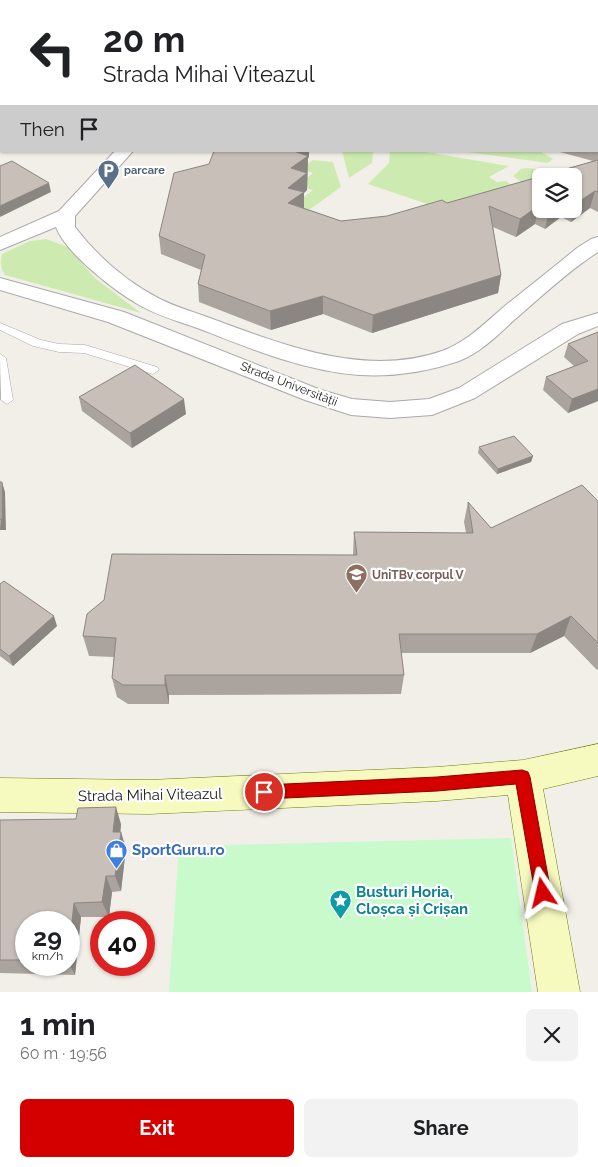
<!DOCTYPE html>
<meta charset="utf-8">
<style>
:root{--surface:#fff;--page:#f2f2f2;--text:#202124;--muted:#757577;--accent:#d40000}
body{margin:0;font-family:Raleway,sans-serif;background:var(--page);color:var(--text);height:100vh;display:flex;flex-direction:column;font-size:19px;white-space:nowrap}
*{box-sizing:border-box;margin:0}
p{font-size:16px;color:var(--muted)}
.icon{flex:none;width:28px;height:28px;fill:none;stroke:currentColor;stroke-width:2;stroke-linecap:round;stroke-linejoin:round}
.map{position:relative;height:992px;overflow:hidden}
.sheet{display:flex;flex-direction:column;background:var(--surface);flex:1}
.sheet>*{flex:none}
.guide{position:absolute;left:0px;top:0px;width:599px;height:152px;box-shadow:0 1px 4px #0004;background:#fff;color:var(--text);overflow:hidden}
.tools{position:absolute;left:532px;top:168px;display:grid;gap:10px}
.tools a{display:grid;place-items:center;width:50px;height:50px;border-radius:8px;background:var(--surface);box-shadow:0 1px 4px #0004;font-size:25px}
.speed{position:absolute;left:15px;top:911px;display:flex;gap:10px;font-size:25px;font-weight:700;text-align:center}
.speed>*{display:grid;place-content:center;width:65px;height:65px;border-radius:50%;background:var(--surface);box-shadow:0 1px 4px #0004;line-height:1}
.speed small{font-size:12px;font-weight:400}
.speed .limit{border:8px solid #d22;background:#fff;color:#111}
.pin{position:absolute;display:grid;place-items:center;width:42px;height:42px;color:#fff;margin:-21px;border:2px solid #fff;border-radius:50%;box-shadow:0 1px 5px #0007}
.me{position:absolute;width:55px;margin:-28px;rotate:350deg;stroke-linejoin:round;filter:drop-shadow(0 0 4px #0008)}
.turn{display:flex;align-items:center;gap:18px;height:105px;padding:0 20px;font-size:22px}
.turn .icon{width:65px;height:65px;stroke-width:2.5}
.turn b{display:block;font-size:35px;line-height:42px}
.then{display:flex;align-items:center;height:48px;padding:0 20px;background:#0003;gap:10px;font-size:19px}
.round{display:grid;place-items:center;flex:none;width:52px;height:52px;border-radius:8px;background:var(--page)}
.head{display:flex;align-items:center;justify-content:space-between;height:85px;padding:0 20px}
h1{font-size:30px;font-weight:700;line-height:38px}
.button{display:flex;gap:10px;margin-top:auto;padding:10px 20px}
.button a{flex:1;height:58px;border-radius:8px;background:var(--accent);color:#fff;font-size:20px;font-weight:700;line-height:58px;text-align:center}
.button a+a{background:var(--page);color:var(--text)}
.map>svg:first-child{display:block}
</style>
<div class="map">
<svg width="598" height="992" viewBox="0 0 598 992">
<rect width="100%" height="100%" fill="#f2efe9"/>
<path fill="#cdebb0" d="M342,151H373L372,163L349,178Z
M390,151H420L509,166L489,177L497,182L506,181L517,189L442,209L368,184L389,163Z
M460,151H540L553,159L548,163Z
M313,160L333,162L341,187L309,210L293,205L313,190L298,186L313,173L301,169Z
M527,168L548,171L558,176H541L527,186L513,176L521,169Z
M46,239L68,247L95,278L141,313L5,275C0,268 0,262 2,254L30,241Z"/>
<path fill="#add19e" d="M199,0H398V1H196Z"/>
<path fill="#c8facc" d="M511,838L532,992H169L179,846Z"/>
<g fill="none" stroke-linecap="round" stroke-linejoin="round">
<defs>
<path id="lane" d="M0,323L41,340L59,344L85,345L157,367L159,370L153,374L84,353L59,352L33,346L0,330Z
M0,354L6,358L13,400L7,404L1,400Z"/>
<path id="street" d="M115,151H133L75,216V227C97,256 126,281 158,298C177,308 198,313 218,321C289,347 367,377 442,351C467,342 487,321 506,305C530,286 554,267 577,248L591,239L598,237V252C568,271 540,298 513,321C497,336 480,353 459,361C427,372 392,377 359,375C304,371 251,349 200,329C181,322 161,317 143,307C118,294 65,253 56,227L0,250V237L59,211Z
M0,278L124,312L321,390L352,399L390,402L429,399L459,388L562,324L598,313V326L578,334L475,398L432,415L390,418L351,415L305,400L108,322L0,290Z"/>
<path id="secondary" d="M598,744V776L543,789L580,992H538L508,795L437,801L149,814L0,812V778L149,780L437,767L523,760Z"/>
</defs>
<use href="#lane" stroke="#a9a9a9" stroke-width="1"/>
<use href="#street" stroke="#a9a9a9" stroke-width="2"/>
<use href="#secondary" stroke="#707d05" stroke-width="1"/>
<use href="#lane" fill="#fff" fill-rule="evenodd"/>
<use href="#street" fill="#fff" fill-rule="evenodd"/>
<use href="#secondary" fill="#f7fabf" fill-rule="evenodd"/>
</g>
<path fill="#aba49e" fill-rule="evenodd" d="M69,0H173L168,1H69Z
M407,0H439L440,1H408Z
M598,47V212L590,208L571,222L561,217L545,229L535,224L516,237L493,227L501,275L498,293L372,333L323,314L271,330L199,302L198,284L201,270L161,254L159,236L209,164L309,157L308,158L307,190L304,193V208L341,221L387,216L447,203L593,161L556,151H598ZM541,176H574V209H541Z
M598,332V401L568,413L543,390L546,377L574,366L564,357L568,344Z
M79,397L186,414L132,448L82,411Z
M479,447L533,456L531,462L497,474L478,453Z
M598,501V669L597,670L564,636L530,653H401L404,675L401,694L169,695V704H128L117,697L112,678L114,657L89,656L83,636L353,555L354,532L466,533L464,522L468,502L491,528Z
M0,584L57,626L13,666L0,656Z
M0,820L121,824L120,832L126,848L121,891L112,892L109,917H81L75,975L0,973ZM26,922H69V965H26Z"/>
<path fill="#8b8681" d="M0,0H39L34,1H1V10H0Z
M156,0H173L168,1H157Z
M0,48H1V63L0,64Z
M294,151H309V157L308,158L307,190L304,193V210L288,221V188Z
M49,183L51,192L0,217V206Z
M595,191L590,208L571,222L575,204Z
M538,206L535,224L516,237L520,219Z
M552,209H563L561,217L545,229L549,211Z
M501,275L498,293L372,333L373,315Z
M323,296V314L271,330L270,311Z
M598,389V401L568,413L572,399Z
M184,399L186,414L132,448L130,433Z
M533,456L531,462L497,474L498,469Z
M2,482L5,492L6,530H0Z
M54,616L57,626L13,666L9,656Z
M571,616L564,636L530,653L537,634Z
M165,675L169,695V704L165,685Z
M116,807L121,824L119,848L113,832Z
M121,832L126,848L121,891L115,876Z
M106,876L112,892L109,917L102,902Z
M74,903L81,917L75,975L69,963V949Z"/>
<path fill="#c7bfb8" stroke="#8b8681" d="M76,0H160L162,1H79Z
M418,0H439L440,1H419Z
M214,151H294L308,156L291,168L307,173L288,188L304,192L288,203L341,221L387,216L442,200L447,203L598,160V192L595,191L575,204H574V176H541V207L538,206L520,219L489,206L501,275L373,315L323,296L270,311L198,284L205,255L159,236L174,173L209,164Z
M12,161L49,183L0,206V166Z
M598,332V389L572,399L546,377L588,361L568,344Z
M135,365L184,399L130,433L79,397Z
M514,436L533,456L498,469L479,447Z
M0,482H2V519L0,520Z
M582,485L598,501V643L571,616L537,634H399L404,675H165V685H123L112,678L116,638L83,636L87,614L104,600L112,554L357,555L354,532L473,533L468,502L491,528Z
M4,581L54,616L9,656L0,649V584Z
M116,807L113,832H121L115,876H106L102,902L74,903L69,949V922H26V960H0V820L76,819L78,808Z"/>
<path fill="#d40000" stroke="#8a0000" d="M522,770L528,772L530,777L551,893L548,898L543,901L537,898L535,893L516,784L437,791L264,799L259,797L256,792L259,787L264,785L437,777Z"/>
<defs>
<symbol id="parking-pin" viewBox="-11 -11 22 30"><path d="M0 17L-7.5 6A9.5 9.5 0 1 1 7.5 6Z" fill="#5c6f8a" stroke="#fff"/><path d="M-3.5-5.5H1a3.5 3.5 0 0 1 0 7H-1V5.5H-3.5ZM-1-3.4V-.6H.8a1.4 1.4 0 0 0 0-2.8Z" fill="#fff"/></symbol>
<symbol id="university-pin" viewBox="-11 -11 22 30"><path d="M0 17L-7.5 6A9.5 9.5 0 1 1 7.5 6Z" fill="#8d6e63" stroke="#fff"/><path d="M0-5L7-2L0 1L-7-2ZM-4 1L0 2.5L4 1V4Q0 6-4 4Z" fill="#fff"/></symbol>
<symbol id="shop-pin" viewBox="-11 -11 22 30"><path d="M0 17L-7.5 6A9.5 9.5 0 1 1 7.5 6Z" fill="#3f7fe0" stroke="#fff"/><path d="M-5-2.5h2.3a2.7 3.5 0 0 1 5.4 0H5L5.5 6h-11ZM-1.5-2.5h3a1.5 2.3 0 0 0-3 0Z" fill="#fff"/></symbol>
<symbol id="sight-pin" viewBox="-11 -11 22 30"><path d="M0 17L-7.5 6A9.5 9.5 0 1 1 7.5 6Z" fill="#0f9aa8" stroke="#fff"/><path d="M0-6L1.8-2.2L6-1.7L2.9 1.2L3.7 5.4L0 3.3L-3.7 5.4L-2.9 1.2L-6-1.7L-1.8-2.2Z" fill="#fff"/></symbol>
</defs>
<g fill-rule="evenodd">
<use href="#parking-pin" x="96" y="158" width="25" height="34"/>
<use href="#university-pin" x="344" y="562" width="25" height="34"/>
<use href="#shop-pin" x="104" y="838" width="25" height="34"/>
<use href="#sight-pin" x="328" y="888" width="25" height="34"/>
</g>
<g text-anchor="middle" stroke-width="4.5" stroke-linejoin="round" paint-order="stroke">
<g font-size="11" font-weight="bold" fill="#4e5e75" stroke="#fff" text-anchor="start">
<text x="124" y="174">parcare</text>
</g>
<g font-size="12" fill="#222" stroke="#fff">
<text transform="translate(289 384) rotate(21)" y="4">Strada Universității</text>
</g>
<g font-size="12" font-weight="bold" fill="#785e54" stroke="#fff" text-anchor="start">
<text x="372" y="579">UniTBv corpul V</text>
</g>
<g font-size="15" fill="#222" stroke="#fff">
<text transform="translate(150 795) rotate(-1)" y="5">Strada Mihai Viteazul</text>
</g>
<g font-size="15" font-weight="bold" fill="#366cbe" stroke="#fff" text-anchor="start">
<text x="132" y="855">SportGuru.ro</text>
</g>
<g font-size="15" font-weight="bold" fill="#0d838f" stroke="#fff" text-anchor="start">
<text x="356" y="897">Busturi Horia,<tspan x="356" dy="17">Cloșca și Crișan</tspan></text>
</g>
</g>
</svg>
<div class="tools">
<a><svg class="icon" aria-label="layers" viewBox="0 0 24 24"><path d="M12 4l9 5-9 5-9-5zM3 14l9 5 9-5"/></svg></a>
</div>
<div class="speed"><div>29<small>km/h</small></div><div class="limit">40</div></div>
<div class="pin" style="left:264px;top:792px;background:#d93025"><svg class="icon" aria-label="arrive" viewBox="0 0 24 24"><path d="M6 21V4h12l-3 4 3 4H6"/></svg></div>
<svg class="me" style="left:543px;top:893px" viewBox="-20 -20 40 40"><path d="M0-17L14 15 0 8-14 15z" fill="#d40000" stroke="#fff" stroke-width="4"/></svg>
<div class="guide">
<div class="turn"><svg class="icon" aria-label="left" viewBox="0 0 24 24"><path d="M17 20v-9H6M10 6l-5 5 5 5"/></svg><div><b>20 m</b>Strada Mihai Viteazul</div></div>
<div class="then">Then<svg class="icon" aria-label="arrive" viewBox="0 0 24 24"><path d="M6 21V4h12l-3 4 3 4H6"/></svg></div>
</div>
</div>
<section class="sheet">
<div class="head"><div><h1>1 min</h1><p>60 m · 19:56</p></div><a class="round"><svg class="icon" aria-label="close" viewBox="0 0 24 24"><path d="M6 6l12 12M18 6L6 18"/></svg></a></div>
<div class="button"><a>Exit</a><a>Share</a></div>
</section>
